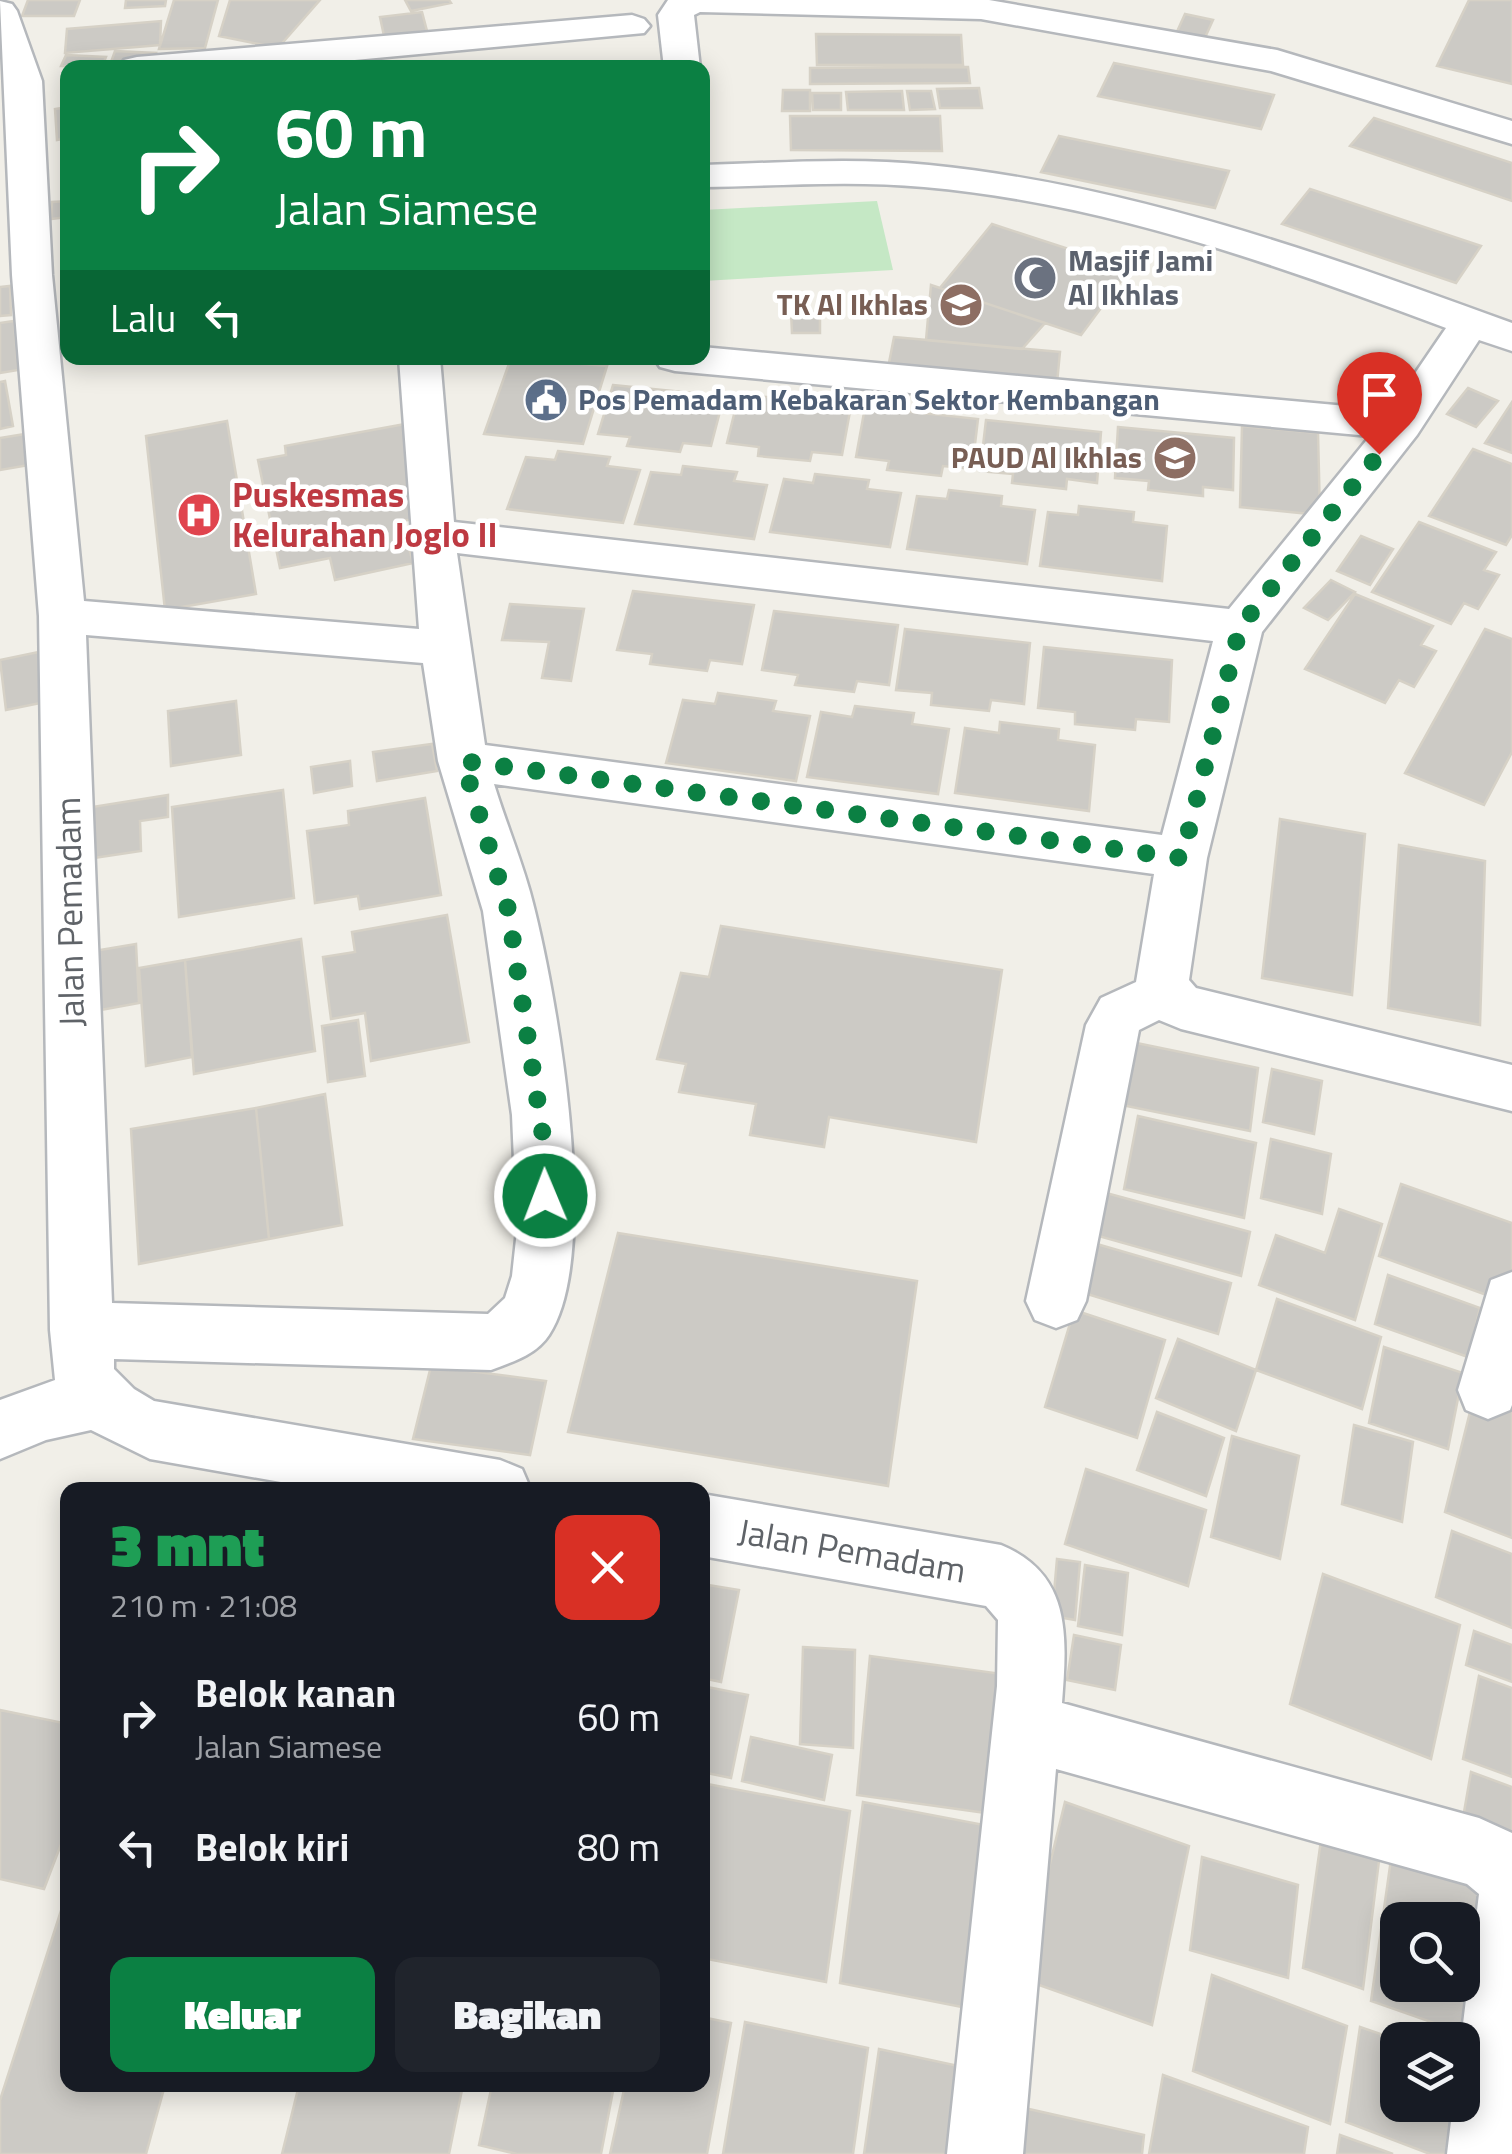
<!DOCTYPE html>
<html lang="id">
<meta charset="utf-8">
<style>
:root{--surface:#171b24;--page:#20242c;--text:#f1f3f6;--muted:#9ea1a6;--accent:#0b8043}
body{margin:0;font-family:"Titillium Web",sans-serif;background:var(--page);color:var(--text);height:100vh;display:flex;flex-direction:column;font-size:38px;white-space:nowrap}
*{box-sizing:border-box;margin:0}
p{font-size:32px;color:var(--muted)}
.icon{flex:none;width:55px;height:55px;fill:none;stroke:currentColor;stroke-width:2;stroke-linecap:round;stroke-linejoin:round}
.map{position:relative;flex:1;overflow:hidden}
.panel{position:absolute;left:60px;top:1482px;width:650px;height:610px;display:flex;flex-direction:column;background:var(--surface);border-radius:20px;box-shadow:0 5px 25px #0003}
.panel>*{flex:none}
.guide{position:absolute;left:60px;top:60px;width:650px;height:305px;border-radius:20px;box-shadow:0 5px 25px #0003;background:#0b8043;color:#fff;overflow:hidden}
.controls{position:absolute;left:1380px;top:1902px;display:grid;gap:20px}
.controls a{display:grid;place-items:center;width:100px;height:100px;border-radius:20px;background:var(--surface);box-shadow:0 5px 25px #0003;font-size:50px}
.pin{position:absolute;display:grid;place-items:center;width:85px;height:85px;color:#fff;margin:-102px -42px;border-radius:50% 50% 50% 0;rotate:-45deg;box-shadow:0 0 10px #0007}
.pin .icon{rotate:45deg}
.me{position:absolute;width:110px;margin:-55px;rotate:359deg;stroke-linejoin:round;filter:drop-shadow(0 0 8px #0008)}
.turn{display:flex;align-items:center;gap:35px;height:210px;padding:0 50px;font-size:45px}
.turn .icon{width:130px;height:130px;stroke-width:2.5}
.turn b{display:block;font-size:70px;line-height:85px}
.then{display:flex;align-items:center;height:95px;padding:0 50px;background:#0003;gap:20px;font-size:38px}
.round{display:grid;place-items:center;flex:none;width:105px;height:105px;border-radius:20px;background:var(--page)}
.head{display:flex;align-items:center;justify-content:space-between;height:170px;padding:0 50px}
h1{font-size:60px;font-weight:800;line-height:75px;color:#1e9e55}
.action{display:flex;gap:20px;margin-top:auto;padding:20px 50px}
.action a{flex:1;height:115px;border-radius:20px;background:var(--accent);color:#fff;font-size:40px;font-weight:800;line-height:115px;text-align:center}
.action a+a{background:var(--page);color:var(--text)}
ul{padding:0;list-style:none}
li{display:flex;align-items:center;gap:30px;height:130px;padding:0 50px}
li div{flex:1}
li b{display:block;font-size:38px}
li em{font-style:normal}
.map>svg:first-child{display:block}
</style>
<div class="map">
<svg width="1512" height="2154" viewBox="0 0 1512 2154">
<rect width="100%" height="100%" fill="#f1efe8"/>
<path fill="#c5e8c5" d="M877,201L893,270L703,281V210Z"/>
<path fill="#cccac5" stroke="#d6d1c6" stroke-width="2.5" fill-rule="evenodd" d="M28,0H80L74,16H22Z
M126,0H166L165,6L125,8Z
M174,0H218L205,48L159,49Z
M230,0H320L278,48L219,36Z
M405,0H449L451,3L411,11Z
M1469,0H1512V84L1437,66Z
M422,12L427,31L384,36L380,17Z
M1185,14L1213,20L1203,42L1175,36Z
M161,21L160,45L65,53L67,29Z
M816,34L961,35L963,65H817Z
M115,51L156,53L152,63L111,62Z
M66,55L106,57L102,67L61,66Z
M1114,63L1274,95L1261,129L1098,96Z
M968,67L970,83L810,84V68Z
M979,88L982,108H940L937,89Z
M783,90H810V111H782Z
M902,91L904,110H848L846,92Z
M907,91H931L935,109L910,110Z
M812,93H841V110H813Z
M68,107V138L57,140L55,109Z
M790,116H940L942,151L791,150Z
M1374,118L1512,163V201L1350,146Z
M1059,136L1229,171L1215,208L1041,172Z
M1310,189L1481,246L1456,283L1282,224Z
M68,201V217L51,219L52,202Z
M992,224L1130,269L1081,335L940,288Z
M931,285L1045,323L1022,349L926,340Z
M10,286L11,315L0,316V287Z
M791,312H820V333H792Z
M14,321L18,370L0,373V323Z
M894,337L1060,352L1057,383L888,368Z
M511,358L607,366L583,444L484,434Z
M5,381L13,426L0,429V382Z
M613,385L724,396L711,446L683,443L680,452L627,446L630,437L598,434Z
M1468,388L1498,401L1476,427L1447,414Z
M739,394L851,406L842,455L812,452L810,461L758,456L759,447L727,443Z
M1512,402V453L1485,443Z
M865,407L978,419L972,469L943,466L941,476L887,470L889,461L856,457Z
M986,420L1101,432L1097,483L1067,479L1066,489L1012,483L1013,474L980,471Z
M227,421L256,594L165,610L146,436Z
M405,424L415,519L402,521L413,563L335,580L330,558L280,568L258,460L286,455L285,446Z
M1242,426L1318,433L1320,515L1240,507Z
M1118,427L1234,438L1233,490L1203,487V496L1148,490L1149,481L1115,478Z
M25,434L29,465L0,470V438Z
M1473,449L1512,464V535L1506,545L1429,516Z
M558,451L610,457L607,466L640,470L623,523L507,509L526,457L555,460Z
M683,466L737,472L734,481L767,485L754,539L635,524L651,472L681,475Z
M815,474L869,480L867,489L901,493L890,547L770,532L784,479L813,483Z
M949,490L1002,496L1001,506L1035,510L1027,564L907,549L917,496L947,499Z
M1079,506L1134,512L1133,522L1167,526L1162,581L1040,566L1048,512L1078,515Z
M1419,522L1496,552L1484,570L1499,575L1478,609L1464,603L1451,624L1372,592Z
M1361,536L1393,549L1370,585L1337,571Z
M1331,580L1355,592L1328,620L1304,608Z
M633,591L754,605L742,664L710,660L707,671L650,664L652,654L617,650Z
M1355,594L1433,626L1421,645L1436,651L1414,687L1399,680L1385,703L1305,669Z
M510,604L584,609L571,681L542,678L549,642L502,640Z
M774,611L898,625L889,685L857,681L854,692L795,685L798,675L762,670Z
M905,629L1030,643L1024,704L991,700L989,711L931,705L932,693L896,690Z
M1485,629L1512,639V752L1484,805L1405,773Z
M1044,647L1172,660L1169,722L1136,719L1135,730L1075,724V712L1038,708Z
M53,649L60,699L6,710L0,660Z
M718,693L776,701L773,711L810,716L796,781L666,763L683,700L715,704Z
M236,701L241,755L171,766L168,711Z
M855,706L914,713L912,724L949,729L938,794L807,777L821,712L852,717Z
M1000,722L1059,729L1058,740L1095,745L1089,811L955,793L965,728L999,733Z
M432,744L437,771L377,781L373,752Z
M350,761L352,786L314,793L311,767Z
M283,790L294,898L179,917L172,807Z
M168,795V817L140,821L141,851L87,859L86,808Z
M425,798L441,895L360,909L358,896L315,903L307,831L349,825L348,811Z
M1280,819L1365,834L1352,995L1262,978Z
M1399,845L1485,861L1480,1025L1388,1008Z
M447,915L469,1042L371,1061L365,1013L331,1019L323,957L355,952L352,932Z
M721,926L1002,970L976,1142L829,1117L824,1147L750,1135L756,1104L679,1092L686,1064L657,1059L681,973L709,977Z
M301,939L315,1051L194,1074L185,960Z
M136,944L139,1003L90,1012L88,952Z
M185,960L192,1057L146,1066L139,968Z
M358,1020L365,1076L328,1082L322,1026Z
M1122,1040L1258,1068L1250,1131L1112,1103Z
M1272,1069L1322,1081L1314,1134L1263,1122Z
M325,1094L342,1225L269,1239L256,1108Z
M256,1108L269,1239L139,1264L131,1129Z
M1138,1116L1256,1143L1244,1218L1124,1189Z
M1271,1139L1331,1154L1322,1214L1261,1198Z
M1401,1184L1512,1223V1275L1506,1302L1379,1256Z
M1095,1190L1250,1232L1241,1276L1084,1232Z
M1339,1209L1382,1224L1355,1320L1259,1285L1276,1235L1325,1253Z
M618,1233L917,1281L888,1486L568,1432Z
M1090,1242L1231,1283L1218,1334L1077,1291Z
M1388,1275L1480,1308L1468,1357L1375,1324Z
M1277,1299L1381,1337L1362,1409L1256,1370Z
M1074,1310L1165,1340L1137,1438L1045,1407Z
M1178,1339L1256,1370L1236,1431L1156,1398Z
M1384,1347L1463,1373L1448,1449L1369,1423Z
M431,1366L546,1381L530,1455L413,1439Z
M1474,1396L1512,1411V1538L1445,1512Z
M1157,1412L1224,1438L1206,1496L1137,1470Z
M1354,1425L1413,1442L1402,1522L1342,1504Z
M1232,1436L1299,1456L1280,1559L1211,1537Z
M1086,1469L1206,1510L1188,1586L1065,1544Z
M1452,1531L1512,1554V1628L1436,1597Z
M1057,1559L1080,1562L1075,1620L1052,1616Z
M1085,1565L1128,1573L1122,1635L1078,1626Z
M1323,1574L1460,1625L1431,1759L1290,1704Z
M702,1584L739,1590L721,1682L702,1678Z
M1474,1631L1512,1645V1682L1466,1665Z
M1074,1635L1121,1645L1115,1690L1067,1680Z
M803,1647L855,1650L853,1748L800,1744Z
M870,1656L1002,1674L993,1814L857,1795Z
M1479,1676L1512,1688V1777L1463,1759Z
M702,1686L748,1695L731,1778L702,1772Z
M0,1710L68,1724V1826L44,1889L0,1879Z
M751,1737L832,1755L824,1800L742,1781Z
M1471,1772L1512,1787V1855L1460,1835Z
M702,1783L850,1811L826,1982L702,1958Z
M863,1802L989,1826L972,2009L840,1983Z
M1065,1802L1189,1846L1152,2025L1022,1979Z
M1324,1819L1382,1837L1363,1989L1303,1968Z
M1393,1845L1492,1879L1474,2037L1371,2001ZM1398,1920H1462V1985H1398Z
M1202,1857L1298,1885L1288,1978L1190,1950Z
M68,1889V2085H165L146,2154H0V2100Z
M1212,1975L1347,2026L1330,2124L1193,2071Z
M702,2017L731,2023L707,2154H610L625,2085H702Z
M745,2022L868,2048L853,2154H723Z
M1360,2027L1398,2040V2105H1459L1453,2154H1430L1346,2122Z
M879,2049L977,2070L967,2154H864Z
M1163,2075L1308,2127L1304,2154H1149Z
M299,2085H463L449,2154H282Z
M492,2085H586L613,2091L601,2154H517L479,2145Z
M1002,2103L1144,2135L1142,2154H995Z
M1340,2135L1393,2154H1337Z"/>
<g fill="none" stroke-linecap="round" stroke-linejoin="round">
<defs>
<path id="minor" d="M668,0H989L1277,50L1512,121V144L1271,71L981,19L700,12L694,15L700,68H664L658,15Z
M0,1L12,4L17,11L42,81L52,275L84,601L419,629L399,358H440L454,522L1229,609L1370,436L675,371L660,367L654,358H702V347L1390,410L1446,328C1278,265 1105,203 924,187C850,180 776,186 702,187V165C778,163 854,157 929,165C1131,185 1323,254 1512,323V351L1479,340L1417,435L1262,632L1207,858L1189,980L1196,988L1512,1065V1111L1181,1029L1159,1020L1139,1030L1086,1301L1077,1320L1056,1328L1035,1320L1026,1301L1086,1025L1101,998L1136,982L1154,874L494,784C505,820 520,856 530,892C556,987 603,1253 549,1335C536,1355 512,1362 491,1370L114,1359V1369L134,1389L154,1401L500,1460L522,1469L531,1490H326L150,1459L91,1430L46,1440L0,1459V1400L55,1380L50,1330L39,616L12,275ZM457,553L1213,641L1162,835L485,745ZM86,635L423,663L438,761L483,911L512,1115L517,1230L512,1276L505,1298L488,1314L112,1303Z
M632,15L644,19L650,26L644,33L269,68H119L124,60L137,57Z
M1512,1272V1405L1510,1410L1488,1419L1466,1410L1458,1390L1491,1280Z
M702,1494L1001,1545C1072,1574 1067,1637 1062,1703L1479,1818L1512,1833V2154H1447L1453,2105H1462L1461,2040L1479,1894L1467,1884L1056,1769L1023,2154H947L997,1686L998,1620L986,1606L702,1556Z"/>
</defs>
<use href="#minor" stroke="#b5b8bc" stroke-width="5"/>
<use href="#minor" fill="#fff" fill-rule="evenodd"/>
</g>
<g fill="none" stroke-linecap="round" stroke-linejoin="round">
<path stroke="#0b8043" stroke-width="18" stroke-dasharray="0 32.4" d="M545,1196L546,1156L508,909L463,761L1182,858L1240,627L1379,454"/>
</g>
<defs>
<symbol id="mosque-disc" viewBox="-11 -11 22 22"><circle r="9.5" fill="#6b7280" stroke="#fff"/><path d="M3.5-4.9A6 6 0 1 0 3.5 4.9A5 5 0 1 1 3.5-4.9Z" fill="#fff"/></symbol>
<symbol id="school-disc" viewBox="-11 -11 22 22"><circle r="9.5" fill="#8d6e63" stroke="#fff"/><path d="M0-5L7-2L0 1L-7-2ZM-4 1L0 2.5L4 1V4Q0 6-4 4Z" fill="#fff"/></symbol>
<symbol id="civic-disc" viewBox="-11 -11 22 22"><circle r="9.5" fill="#5c6f8a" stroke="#fff"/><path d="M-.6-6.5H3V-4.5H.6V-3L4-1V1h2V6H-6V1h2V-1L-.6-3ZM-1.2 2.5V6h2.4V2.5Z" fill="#fff"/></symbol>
<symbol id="hospital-disc" viewBox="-11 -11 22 22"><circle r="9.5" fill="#e0444e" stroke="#fff"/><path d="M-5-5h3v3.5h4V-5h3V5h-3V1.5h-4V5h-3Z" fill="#fff"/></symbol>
</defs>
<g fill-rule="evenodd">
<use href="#mosque-disc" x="1010" y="253" width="50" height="50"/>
<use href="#school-disc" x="936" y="280" width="50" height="50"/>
<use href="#civic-disc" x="521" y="375" width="50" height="50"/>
<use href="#school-disc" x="1150" y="433" width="50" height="50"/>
<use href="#hospital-disc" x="174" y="490" width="50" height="50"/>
</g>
<g text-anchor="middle" stroke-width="9" stroke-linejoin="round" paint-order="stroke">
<g font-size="30" font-weight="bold" fill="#5b616d" stroke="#fff" text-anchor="start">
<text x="1068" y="271">Masjif Jami<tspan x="1068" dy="34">Al Ikhlas</tspan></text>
</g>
<g font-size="30" font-weight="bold" fill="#785e54" stroke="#fff" text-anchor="end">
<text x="928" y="315">TK Al Ikhlas</text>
<text x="1142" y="468">PAUD Al Ikhlas</text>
</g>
<g font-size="30" font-weight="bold" fill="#4e5e75" stroke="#fff" text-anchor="start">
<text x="578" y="410">Pos Pemadam Kebakaran Sektor Kembangan</text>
</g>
<g font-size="35" font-weight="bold" fill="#be3a42" stroke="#fff" text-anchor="start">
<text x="232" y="507">Puskesmas<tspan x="232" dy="40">Kelurahan Joglo II</tspan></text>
</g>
<g font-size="35" fill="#5f6368" stroke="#fff">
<text transform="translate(70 912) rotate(-91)" y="12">Jalan Pemadam</text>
<text transform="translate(852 1551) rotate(10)" y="12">Jalan Pemadam</text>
</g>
</g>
</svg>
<div class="controls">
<a><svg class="icon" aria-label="search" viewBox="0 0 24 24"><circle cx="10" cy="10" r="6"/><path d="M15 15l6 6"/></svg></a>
<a><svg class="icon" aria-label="layers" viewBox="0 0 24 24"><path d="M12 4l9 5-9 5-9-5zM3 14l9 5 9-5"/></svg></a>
</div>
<div class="pin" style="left:1379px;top:454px;background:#d93025"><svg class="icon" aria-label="arrive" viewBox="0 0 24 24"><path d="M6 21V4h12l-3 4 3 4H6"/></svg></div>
<svg class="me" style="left:545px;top:1196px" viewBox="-20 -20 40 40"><circle r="17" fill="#0b8043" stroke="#fff" stroke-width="3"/><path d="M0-11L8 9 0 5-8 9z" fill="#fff"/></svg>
<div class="guide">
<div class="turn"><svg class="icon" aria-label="right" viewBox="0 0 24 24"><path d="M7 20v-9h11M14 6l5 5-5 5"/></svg><div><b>60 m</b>Jalan Siamese</div></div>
<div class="then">Lalu<svg class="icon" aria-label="left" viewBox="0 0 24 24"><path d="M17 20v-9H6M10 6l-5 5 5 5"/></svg></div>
</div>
<section class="panel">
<div class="head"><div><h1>3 mnt</h1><p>210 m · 21:08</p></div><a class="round" style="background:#d93025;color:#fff"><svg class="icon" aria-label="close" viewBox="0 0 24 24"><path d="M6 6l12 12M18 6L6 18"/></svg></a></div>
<ul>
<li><svg class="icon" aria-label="right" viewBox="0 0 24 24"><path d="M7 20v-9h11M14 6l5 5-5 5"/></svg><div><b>Belok kanan</b><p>Jalan Siamese</p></div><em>60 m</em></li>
<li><svg class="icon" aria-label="left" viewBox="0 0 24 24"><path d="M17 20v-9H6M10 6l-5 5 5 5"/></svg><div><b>Belok kiri</b></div><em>80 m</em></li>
</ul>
<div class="action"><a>Keluar</a><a>Bagikan</a></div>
</section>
</div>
